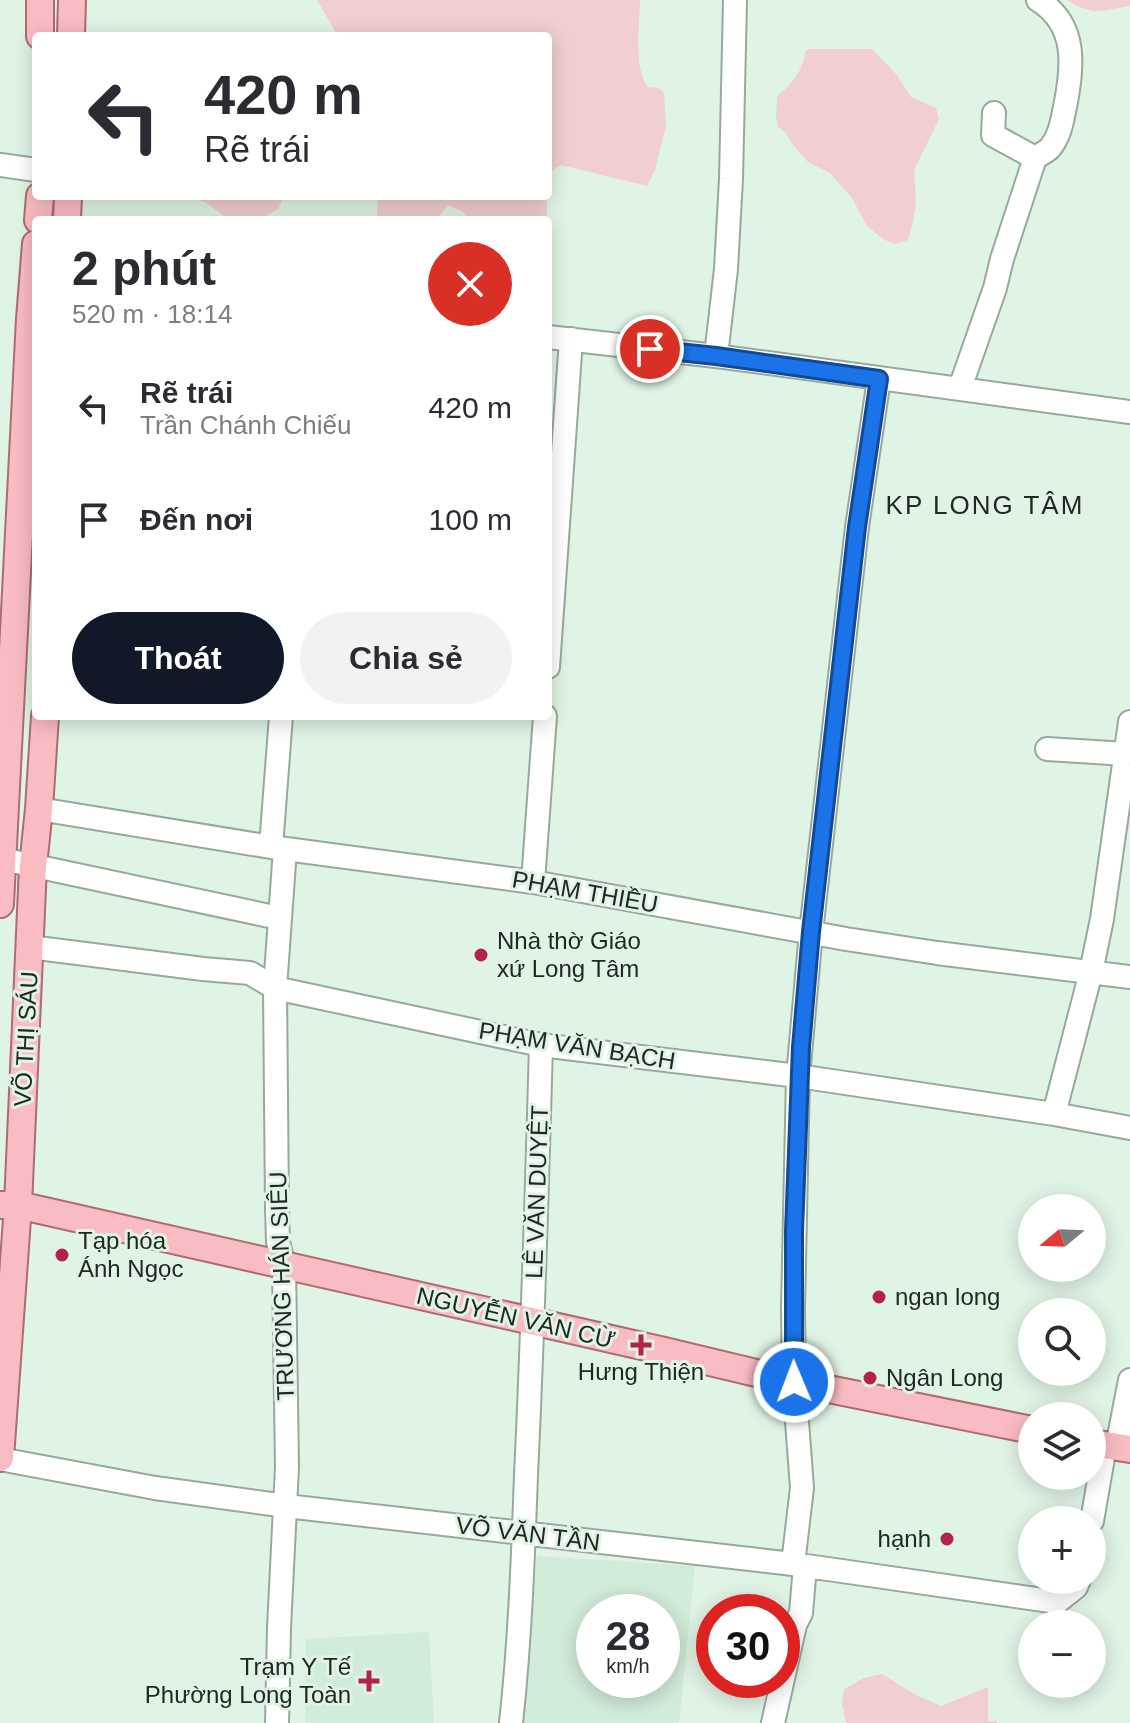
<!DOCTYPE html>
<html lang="vi">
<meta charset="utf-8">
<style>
:root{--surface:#fff;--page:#f2f2f3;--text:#2b2b33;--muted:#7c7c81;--accent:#111827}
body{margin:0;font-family:Helvetica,sans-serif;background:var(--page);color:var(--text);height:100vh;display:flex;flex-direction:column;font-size:30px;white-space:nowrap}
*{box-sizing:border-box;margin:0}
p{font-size:26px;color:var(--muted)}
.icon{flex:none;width:44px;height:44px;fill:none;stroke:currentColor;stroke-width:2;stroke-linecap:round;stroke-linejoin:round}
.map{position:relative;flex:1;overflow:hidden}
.side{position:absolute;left:32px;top:216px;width:520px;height:504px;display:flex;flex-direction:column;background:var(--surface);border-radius:8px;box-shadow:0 4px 20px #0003}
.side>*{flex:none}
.hud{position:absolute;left:32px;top:32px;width:520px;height:168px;border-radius:8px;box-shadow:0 4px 20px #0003;background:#fff;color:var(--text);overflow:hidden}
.needle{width:52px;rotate:251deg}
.buttons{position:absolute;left:1018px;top:1194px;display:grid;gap:16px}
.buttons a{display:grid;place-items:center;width:88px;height:88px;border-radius:50%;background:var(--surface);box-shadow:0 4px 20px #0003;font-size:40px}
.speed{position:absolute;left:576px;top:1594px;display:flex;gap:16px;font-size:40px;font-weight:700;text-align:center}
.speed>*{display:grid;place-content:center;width:104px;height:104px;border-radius:50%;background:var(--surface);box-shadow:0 4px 20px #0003;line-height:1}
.speed small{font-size:20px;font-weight:400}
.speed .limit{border:12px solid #d22;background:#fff;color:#111}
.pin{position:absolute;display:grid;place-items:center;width:68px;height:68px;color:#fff;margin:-34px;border:4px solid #fff;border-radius:50%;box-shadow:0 2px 8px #0007}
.me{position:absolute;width:88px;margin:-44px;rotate:359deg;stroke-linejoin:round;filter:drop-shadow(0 0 6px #0008)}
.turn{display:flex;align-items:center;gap:28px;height:168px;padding:0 40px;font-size:36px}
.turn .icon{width:104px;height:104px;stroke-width:2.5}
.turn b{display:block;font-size:56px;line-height:68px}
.round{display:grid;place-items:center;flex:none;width:84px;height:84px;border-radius:42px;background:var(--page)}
.headline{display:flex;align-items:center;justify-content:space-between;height:136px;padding:0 40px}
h1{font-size:48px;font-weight:800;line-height:60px}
.button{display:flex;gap:16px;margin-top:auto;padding:16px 40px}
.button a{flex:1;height:92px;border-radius:48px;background:var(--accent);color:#fff;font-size:32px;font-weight:800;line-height:92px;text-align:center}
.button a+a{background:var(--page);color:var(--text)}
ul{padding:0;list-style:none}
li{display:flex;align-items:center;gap:24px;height:112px;padding:0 40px}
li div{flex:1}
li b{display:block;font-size:30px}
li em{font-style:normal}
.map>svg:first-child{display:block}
</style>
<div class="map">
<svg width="1130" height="1723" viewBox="0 0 1130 1723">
<rect width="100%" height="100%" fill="#e0f4e5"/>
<path fill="#d1ecd8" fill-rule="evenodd" d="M537,1556L695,1566L679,1723H523ZM594,1612H662V1680H594Z
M429,1632L434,1723H305L306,1639Z"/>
<path fill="#f1ced0" d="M317,0H640C640,23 633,69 648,87L659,88L664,93L666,126L655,170L647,186L561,165L552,170L548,188V36H338Z
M1067,0H1130V6C1102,10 1093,17 1067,0Z
M811,49H872L896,74L911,97L936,108L939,119L915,168C913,179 916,189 916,201C915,214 912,227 908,240L894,244L883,239L867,226L852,198L830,173L808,162L792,144L786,133L778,127L776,118L777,97C794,81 801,74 806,50Z
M187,196H284L278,209L259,220H230L205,202Z
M378,196H547V220H469L463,212L448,205L439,216V220H381L377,215Z
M882,1674L916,1695L941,1706L988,1687V1721H997V1723H846L842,1703L844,1689L864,1678Z"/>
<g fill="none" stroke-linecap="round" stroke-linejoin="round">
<defs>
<path id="minor" d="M994,113L993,135L1035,158C1039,155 1046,152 1050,148C1060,136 1062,121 1065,107C1073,67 1078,25 1038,0
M0,165L36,170
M548,337L716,356L1130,412
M716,356L726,269L731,179L735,0
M960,388L995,288L1002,259L1035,158
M548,667L571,339
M1047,749L1126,754
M39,809L271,847L533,882L846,939L937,953L1130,977
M271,847L281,716
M2,859L279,918
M533,882L545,716
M30,947L203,969L250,973L275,988L541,1045L798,1076L1054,1114L1130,1128
M1054,1114L1091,972L1102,919L1130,722
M1117,1447L1130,1380
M0,1459L155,1488L286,1506L793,1564L1057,1602L1076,1587L1079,1580
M1092,1521L1105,1446
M793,1564L802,1488L794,1382L793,1308L798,1076L811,932L857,527L879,379
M277,1723L279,1628L287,1467L284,1266L278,1242L277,1208L275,988L285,849
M511,1723C520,1641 523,1558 526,1475C533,1331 537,1188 541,1045
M773,1723L795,1625L801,1613L805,1566"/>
<path id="major" d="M40,0V36
M71,36L72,0
M38,220L40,196
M67,220L68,196
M0,904L30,319L36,244
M0,1205H18L664,1351L794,1382L1032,1430
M1092,1443L1130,1449
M0,1458L18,1205L33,866L39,809L45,716"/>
</defs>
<use href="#minor" stroke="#97a99c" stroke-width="26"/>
<use href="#major" stroke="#ac6c71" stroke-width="30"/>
<use href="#minor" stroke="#fff" stroke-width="22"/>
<use href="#major" stroke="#fabcc3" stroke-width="26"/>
</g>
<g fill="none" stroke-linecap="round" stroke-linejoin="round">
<defs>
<path id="route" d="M650,349L716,356L879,379L857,527L811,932L801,1047L794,1231V1382"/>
</defs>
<use href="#route" stroke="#114b97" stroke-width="20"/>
<use href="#route" stroke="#1a73e8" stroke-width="14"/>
</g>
<g fill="#b42246" stroke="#e0f4e5" stroke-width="3">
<circle cx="481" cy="955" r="8"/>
<circle cx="62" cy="1255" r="8"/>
<circle cx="879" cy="1297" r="8"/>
<path d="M637 1333h8v8h8v8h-8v8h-8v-8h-8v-8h8z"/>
<circle cx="870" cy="1378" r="8"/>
<circle cx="947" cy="1539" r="8"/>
<path d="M365 1669h8v8h8v8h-8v8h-8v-8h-8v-8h8z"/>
</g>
<g text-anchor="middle" stroke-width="6" stroke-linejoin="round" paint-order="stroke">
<g font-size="24" fill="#212823" stroke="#e0f4e5">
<text transform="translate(585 892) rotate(10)" y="8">PHẠM THIỀU</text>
<text transform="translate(26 1039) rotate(-87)" y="8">VÕ THỊ SÁU</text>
<text transform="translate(577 1046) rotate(9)" y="8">PHẠM VĂN BẠCH</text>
<text transform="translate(537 1192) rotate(-88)" y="8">LÊ VĂN DUYỆT</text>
<text transform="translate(282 1286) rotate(-92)" y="8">TRƯƠNG HÁN SIÊU</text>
<text transform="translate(516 1318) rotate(13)" y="8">NGUYỄN VĂN CỪ</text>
<text transform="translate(528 1534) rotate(7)" y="8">VÕ VĂN TẦN</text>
</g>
<g font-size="24" fill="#212823" stroke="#e0f4e5" text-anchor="start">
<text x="497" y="949">Nhà thờ Giáo<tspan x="497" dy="28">xứ Long Tâm</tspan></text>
<text x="78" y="1249">Tạp hóa<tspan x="78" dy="28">Ánh Ngọc</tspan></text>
<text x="895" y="1305">ngan long</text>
<text x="641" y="1380" text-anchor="middle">Hưng Thiện</text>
<text x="886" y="1386">Ngân Long</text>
<text x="931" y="1547" text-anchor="end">hạnh</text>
<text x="351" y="1675" text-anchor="end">Trạm Y Tế<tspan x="351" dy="28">Phường Long Toàn</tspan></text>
</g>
<g font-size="26" letter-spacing="2" fill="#212823" stroke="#e0f4e5">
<text x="985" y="514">KP LONG TÂM</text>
</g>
</g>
</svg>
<div class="buttons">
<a><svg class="needle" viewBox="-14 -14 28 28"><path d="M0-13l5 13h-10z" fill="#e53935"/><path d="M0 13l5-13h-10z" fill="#7c7c81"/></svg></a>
<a><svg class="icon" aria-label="search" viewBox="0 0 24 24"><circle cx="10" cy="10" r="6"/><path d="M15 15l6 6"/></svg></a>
<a><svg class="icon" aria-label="layers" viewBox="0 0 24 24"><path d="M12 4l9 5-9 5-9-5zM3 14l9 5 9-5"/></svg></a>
<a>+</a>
<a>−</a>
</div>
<div class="speed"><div>28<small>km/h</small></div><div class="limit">30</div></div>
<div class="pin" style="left:650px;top:349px;background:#d93025"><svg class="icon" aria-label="arrive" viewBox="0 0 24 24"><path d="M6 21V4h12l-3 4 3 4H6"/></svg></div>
<svg class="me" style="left:794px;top:1382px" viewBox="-20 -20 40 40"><circle r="17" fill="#1a73e8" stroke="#fff" stroke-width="3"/><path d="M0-11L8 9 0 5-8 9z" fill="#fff"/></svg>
<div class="hud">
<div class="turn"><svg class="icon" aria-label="left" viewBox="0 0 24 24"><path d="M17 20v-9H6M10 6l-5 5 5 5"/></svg><div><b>420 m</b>Rẽ trái</div></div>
</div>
<section class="side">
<div class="headline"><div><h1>2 phút</h1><p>520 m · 18:14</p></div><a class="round" style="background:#d93025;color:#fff"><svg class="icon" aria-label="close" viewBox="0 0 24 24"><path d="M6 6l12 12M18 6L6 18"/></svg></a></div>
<ul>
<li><svg class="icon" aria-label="left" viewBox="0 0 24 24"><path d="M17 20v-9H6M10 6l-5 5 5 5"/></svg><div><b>Rẽ trái</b><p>Trần Chánh Chiếu</p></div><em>420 m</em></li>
<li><svg class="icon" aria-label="arrive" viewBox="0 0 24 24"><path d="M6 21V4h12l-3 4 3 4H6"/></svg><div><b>Đến nơi</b></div><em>100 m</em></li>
</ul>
<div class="button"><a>Thoát</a><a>Chia sẻ</a></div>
</section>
</div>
